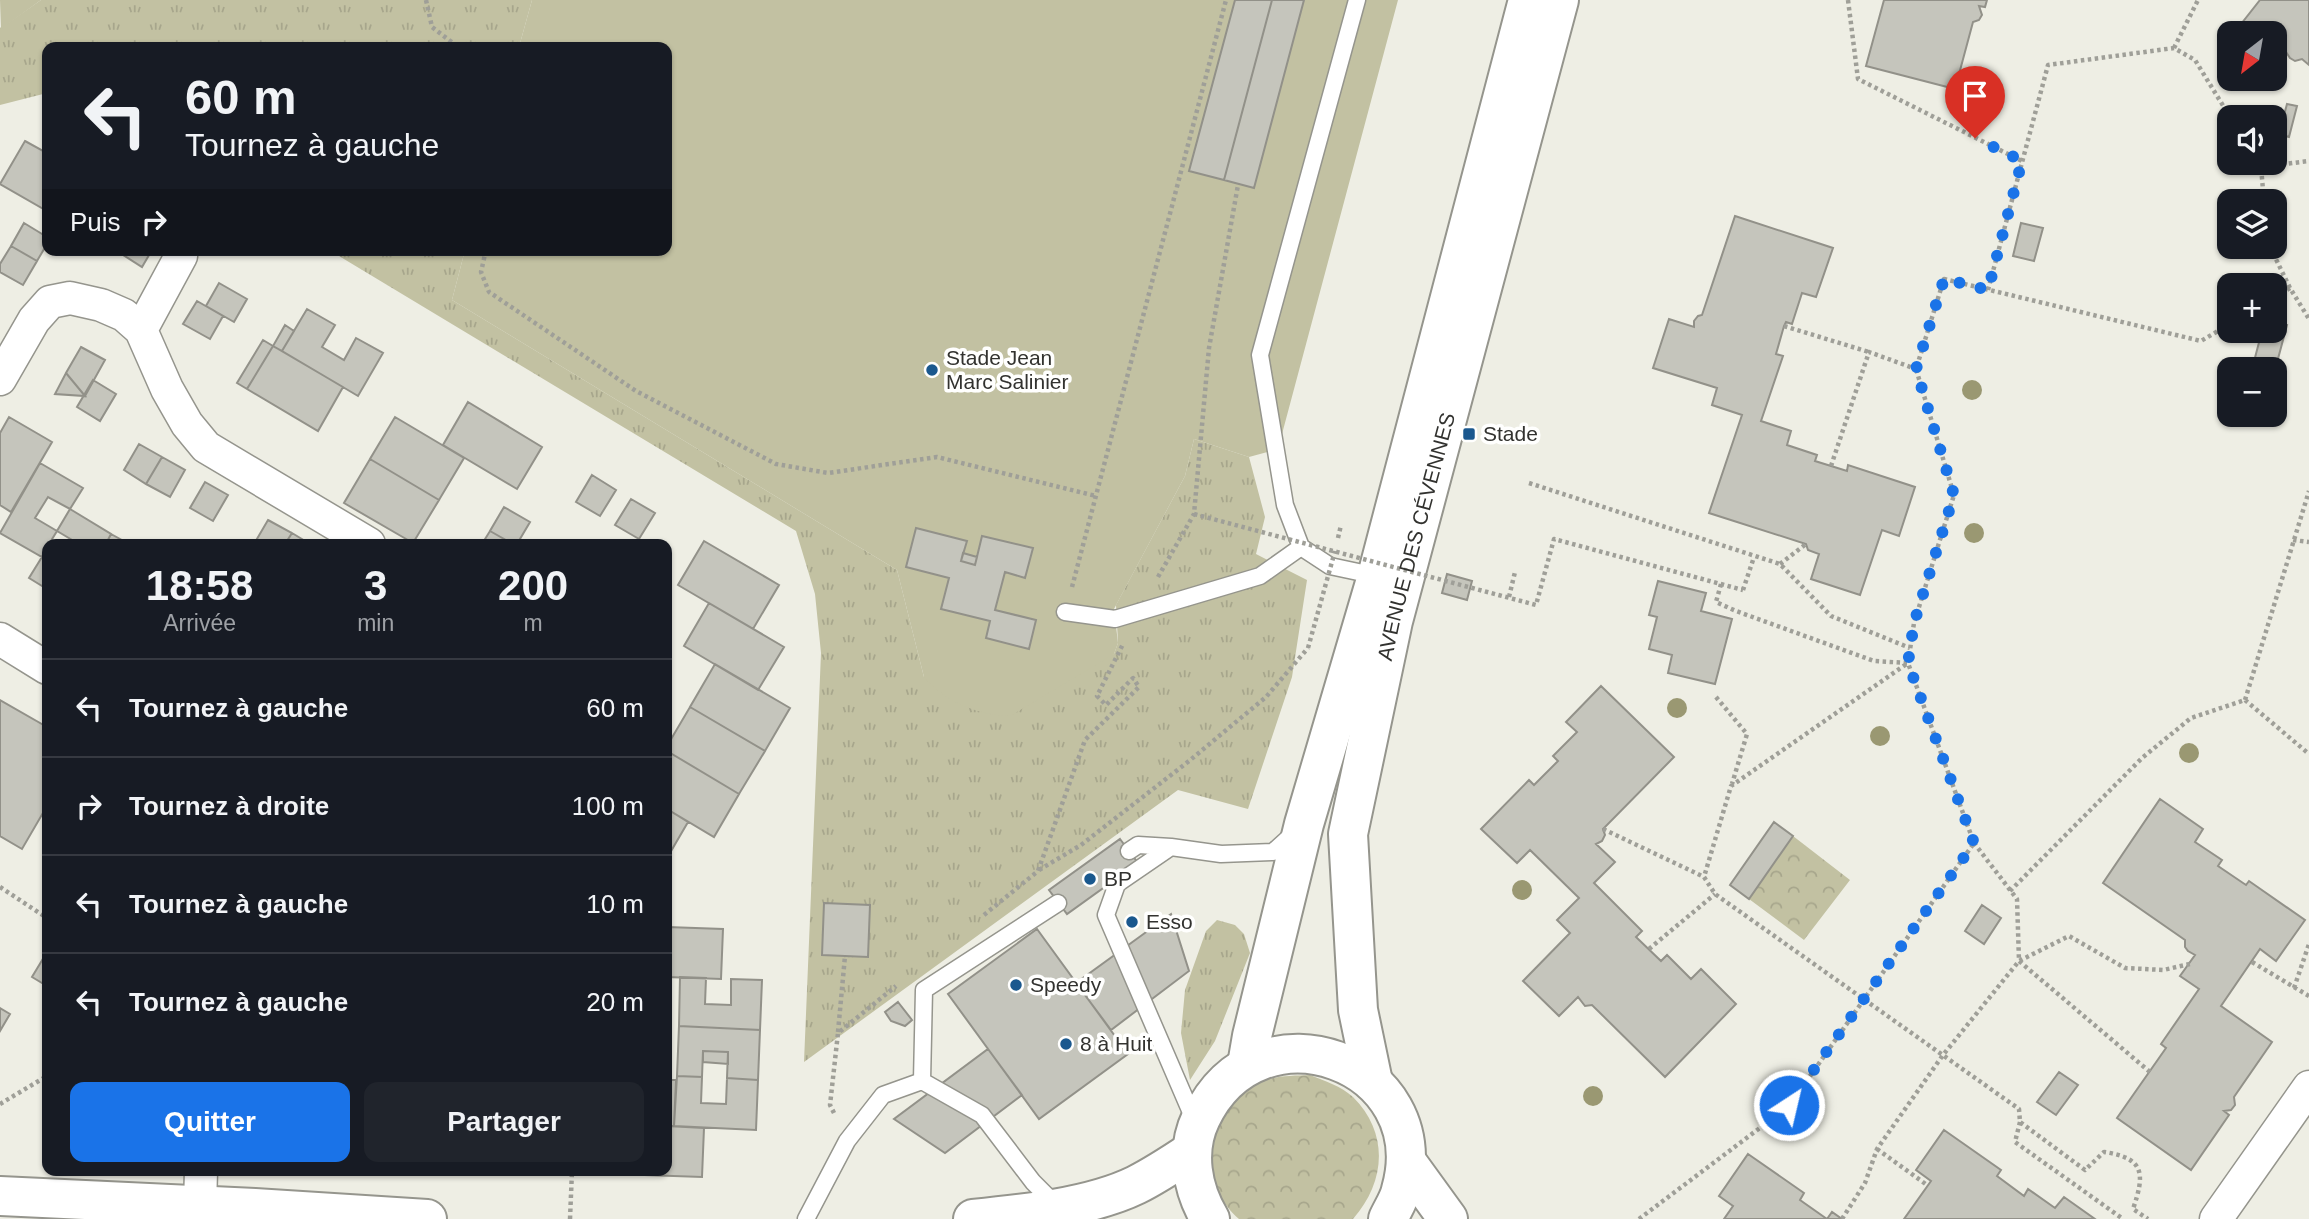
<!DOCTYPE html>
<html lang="fr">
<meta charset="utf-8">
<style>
:root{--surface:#171b24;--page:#20242c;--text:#f1f3f6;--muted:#9ea1a6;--line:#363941;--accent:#1a73e8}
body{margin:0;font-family:Helvetica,sans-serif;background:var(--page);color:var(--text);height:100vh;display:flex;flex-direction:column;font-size:26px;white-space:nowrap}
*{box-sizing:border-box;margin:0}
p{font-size:23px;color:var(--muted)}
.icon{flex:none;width:38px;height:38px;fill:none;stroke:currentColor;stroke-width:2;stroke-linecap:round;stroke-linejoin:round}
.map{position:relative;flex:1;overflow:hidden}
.sheet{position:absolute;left:42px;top:539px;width:630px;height:637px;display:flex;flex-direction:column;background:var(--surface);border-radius:14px;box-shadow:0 2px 5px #0004}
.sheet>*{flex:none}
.hud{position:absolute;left:42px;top:42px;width:630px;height:214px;border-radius:14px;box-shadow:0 2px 5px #0004;background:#171b24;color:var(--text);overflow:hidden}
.needle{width:46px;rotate:211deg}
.controls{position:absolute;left:2217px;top:21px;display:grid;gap:14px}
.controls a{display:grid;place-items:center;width:70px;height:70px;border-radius:14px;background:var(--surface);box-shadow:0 2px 5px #0004;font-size:35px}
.pin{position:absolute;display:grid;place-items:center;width:60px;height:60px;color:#fff;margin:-72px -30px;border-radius:50% 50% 50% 0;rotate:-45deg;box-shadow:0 0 7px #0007}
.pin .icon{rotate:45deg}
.me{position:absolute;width:77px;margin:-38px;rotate:35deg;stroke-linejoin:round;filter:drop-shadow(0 0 5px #0008)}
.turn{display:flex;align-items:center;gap:24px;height:147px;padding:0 28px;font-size:32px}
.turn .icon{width:91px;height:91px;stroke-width:2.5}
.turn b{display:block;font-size:49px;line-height:60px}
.then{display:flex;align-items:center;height:66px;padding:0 28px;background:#0003;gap:14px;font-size:26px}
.eta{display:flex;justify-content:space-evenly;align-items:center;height:119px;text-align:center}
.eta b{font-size:42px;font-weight:700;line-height:49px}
.primary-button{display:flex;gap:14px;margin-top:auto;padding:14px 28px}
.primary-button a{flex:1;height:80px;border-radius:14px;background:var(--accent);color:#fff;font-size:28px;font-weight:700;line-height:80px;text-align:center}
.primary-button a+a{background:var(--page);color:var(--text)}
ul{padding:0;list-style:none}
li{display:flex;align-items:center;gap:21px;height:98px;padding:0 28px;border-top:2px solid var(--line)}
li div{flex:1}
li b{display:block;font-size:26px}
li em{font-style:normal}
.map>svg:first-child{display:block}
</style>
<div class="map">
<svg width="2309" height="1219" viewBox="0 0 2309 1219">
<defs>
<pattern id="grass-tufts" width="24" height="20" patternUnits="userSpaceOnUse" patternTransform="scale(1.75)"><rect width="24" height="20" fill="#c2c1a2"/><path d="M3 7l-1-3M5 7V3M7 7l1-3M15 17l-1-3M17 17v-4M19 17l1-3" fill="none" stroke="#a7a68c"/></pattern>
<pattern id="forest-crowns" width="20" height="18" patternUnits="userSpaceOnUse" patternTransform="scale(1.75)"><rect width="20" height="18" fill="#c2c1a2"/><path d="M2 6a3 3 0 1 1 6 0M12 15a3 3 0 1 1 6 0" fill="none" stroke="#a7a68c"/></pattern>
</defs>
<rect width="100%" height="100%" fill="#eeeee4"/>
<path fill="url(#grass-tufts)" d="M41,0H532L519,47H47V93L0,105V27L1,28Z
M329,250H465L452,300L897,570L924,677L1114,654L1118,643L1116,605L1185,476L1194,439L1249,457L1265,517L1256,554L1307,580L1292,677L1248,809L1178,790L804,1062L821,653L815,594L796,531Z
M1217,920L1235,925L1244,934L1250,953L1215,1041L1190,1080L1181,1033L1185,990L1206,931Z"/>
<path fill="url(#forest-crowns)" d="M1793,836L1850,880L1804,940L1749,899Z
M1310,1075C1325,1081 1341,1086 1353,1097C1390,1134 1385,1183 1353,1219H1239C1196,1182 1207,1117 1251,1087C1269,1075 1290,1076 1310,1075Z"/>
<path fill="#c2c1a2" d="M0,0H41L1,29Z
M532,0H1398L1278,449L1249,457L1194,439L1185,476L1114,609L1118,643L1114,654L1010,716C977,715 946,702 924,677L897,570L452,300L465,250H667V47H519Z"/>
<path fill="#c5c5bc" stroke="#929189" stroke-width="2" d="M1235,0H1272L1224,180L1189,171Z
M1272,0H1304L1254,188L1224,180Z
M1884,0H1987L1985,7L1979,6L1982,15L1979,20L1973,22L1955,89L1866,66Z
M2260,0H2309V65L2302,59L2295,61L2290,58L2286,52L2275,67V33H2234Z
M2287,104L2297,106L2289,137L2279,134Z
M25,141L47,153V211L0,184Z
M1735,216L1833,248L1816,297L1802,293L1792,324L1786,322L1784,326L1776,354L1783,356L1761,421L1791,431L1787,445L1817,455L1815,461L1847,471L1848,465L1915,487L1899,536L1882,530L1860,595L1811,579L1819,554L1808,550L1806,544L1709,513L1742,415L1712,405L1717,388L1653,368L1669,319L1694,327V321L1698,316L1702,315Z
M24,223L47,237V244L37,261L11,246Z
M2021,223L2043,228L2034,261L2013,256Z
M11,246L37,261L23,285L0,272V264Z
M121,250H152L142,267L120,253Z
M219,283L247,299L234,322L206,306Z
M197,301L223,316L210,339L183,324Z
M307,309L335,325L322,347L344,360L356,338L383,353L358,396L282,351Z
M2275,322L2287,325L2275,370L2252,369L2262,331H2275Z
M285,325L294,331L282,351L273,346Z
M263,340L273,346L247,389L237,383Z
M273,346L343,387L318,431L247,389Z
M81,347L105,360L85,396L66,373Z
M66,373L85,396L55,394Z
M93,380L116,394L100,421L77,407Z
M468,402L542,447L517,489L443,445Z
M9,417L52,442L11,512L0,505V433Z
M395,417L464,458L439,500L370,459Z
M139,444L162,457L146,484L124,470Z
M162,457L185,470L170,497L146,484Z
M370,459L439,500L413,543L344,503Z
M40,463L83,488L70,509L48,497L35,518L57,531L49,544H47L42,557L0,533Z
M592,475L616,490L600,516L576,502Z
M205,482L228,495L213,521L190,508Z
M631,499L655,513L639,539L615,525Z
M504,507L530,522L517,544H513L490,531Z
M70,509L111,534L106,544H79L57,531Z
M268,520L292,533L285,544H254Z
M916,528L967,541L961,561L975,565L982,536L1033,548L1025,578L1005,572L995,610L1036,620L1029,649L986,638L990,621L941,609L949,578L906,567Z
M490,531L513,544H482Z
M292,533L310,544H285Z
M111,534L129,544H106Z
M704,541L779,585L753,629L678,585Z
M45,552L47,554V589L29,578Z
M963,553L977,557L975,565L961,561Z
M1447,574L1472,581L1467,600L1442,593Z
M1658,581L1706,593L1701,611L1732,619L1715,684L1668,673L1672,655L1649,649L1657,617L1649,615Z
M709,603L784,647L758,690L684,646Z
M715,664L790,708L765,751L690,707Z
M1601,686L1674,757L1603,829L1605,835L1602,841L1596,844L1615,862L1594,883L1642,931L1636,937L1661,961L1667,955L1691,979L1701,969L1736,1004L1665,1077L1592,1005L1585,1006L1578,997L1559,1016L1523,981L1570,933L1557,920L1579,898L1530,850L1517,863L1481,829L1529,780L1534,785L1558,761L1553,756L1577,732L1566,722Z
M0,700L47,727V806L22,849L0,836Z
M690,707L765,751L739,794L667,751V746Z
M667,751L739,794L714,837L667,809Z
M2160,799L2203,829L2195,842L2222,860L2218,866L2246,885L2249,881L2305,920L2276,961L2260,949L2221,1006L2272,1042L2234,1097L2235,1105L2231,1110L2224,1111L2229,1115L2191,1170L2117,1118L2166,1048L2161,1044L2199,989L2180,976L2195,955L2188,951L2185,947V940L2103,883Z
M667,809L688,822L667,858Z
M1774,822L1793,836L1749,899L1730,885Z
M1120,839L1138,863L1067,914L1049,890Z
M824,903L870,905L868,957L822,955Z
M1982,905L2001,918L1984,944L1965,931Z
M1171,914L1189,971L1111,1030L1076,983Z
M667,927L723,929L721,979L667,977Z
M1037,929L1128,1054L1039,1119L948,994Z
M47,952V986L32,977Z
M680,977L706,978L705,1004L731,1005V979L762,980L760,1030L679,1026Z
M898,1002L912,1020L905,1026L891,1021L885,1012Z
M0,1008L10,1014L0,1031Z
M679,1026L760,1030L758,1080L727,1078L728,1052L703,1051L702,1077L677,1076Z
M988,1049L1022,1095L945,1153L894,1119Z
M703,1051L728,1052V1064L703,1062Z
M2059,1072L2078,1085L2056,1115L2037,1102Z
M677,1076L702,1077L701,1103L726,1104L727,1078L758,1080L756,1130L674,1126Z
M667,1080H676L674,1126H667Z
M667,1126L704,1128L702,1177L616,1174V1171H667Z
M1944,1130L2001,1170L1997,1176L2024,1196L2028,1189L2055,1208L2064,1197L2095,1219H1904L1931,1181L1916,1170Z
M1748,1154L1804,1193L1800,1200L1827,1219L1832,1212L1842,1219H1724L1733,1206L1719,1196Z
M508,1171H534L533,1174L508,1173Z"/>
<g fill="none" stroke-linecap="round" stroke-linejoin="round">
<defs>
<path id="lane" d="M1357,0L1260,355L1285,505L1301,547L1330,566L1377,576
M1065,612L1115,619L1260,576L1301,547
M1129,851L1138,845L1171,847
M922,1081L924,990L1058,903
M1196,1124L1106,915L1117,884L1171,847L1221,854L1273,852L1294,833
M806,1219L847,1141L883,1095L922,1081L982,1115L1033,1182L1057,1206"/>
<path id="street" d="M141,330L181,256
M0,379L34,320L50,302L70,298L101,305L124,315L141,330L167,389L187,424L206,447L369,544
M0,639L47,668
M200,1205L201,1171
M2216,1219L2309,1087"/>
<g id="secondary">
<path d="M1247,1065L1252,1036L1304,824L1377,576L1528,0"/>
<path id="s1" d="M1373,1082L1358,1010L1348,834L1393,621L1559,0"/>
<path d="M1406,1161L1448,1219"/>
<path d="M0,1196L255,1208L427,1219"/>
<path d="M973,1219C1023,1214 1091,1207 1136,1185C1156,1175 1174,1163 1192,1151"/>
<path d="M1210,1219C1192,1189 1185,1151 1201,1118C1259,996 1437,1063 1401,1190C1399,1200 1392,1210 1388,1219"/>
</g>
</defs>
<use href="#lane" stroke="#95958d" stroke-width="19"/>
<use href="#street" stroke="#95958d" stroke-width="35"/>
<use href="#secondary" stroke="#95958d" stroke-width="42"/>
<path stroke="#9f9f98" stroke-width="4.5" stroke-dasharray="3.5 3.5" stroke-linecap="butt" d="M426,0L432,27L458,47
M1848,0L1858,79L2022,161
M2174,48L2198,0
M2258,163L2261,167L2264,201
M2261,167L2309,161
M2270,247L2290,288
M486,250L481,272L489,292L636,391L776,464L828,473L937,457L1096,496
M1988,290L2048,65L2174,48L2195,60L2230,117
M2275,297L2290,288L2309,319
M1784,326L1869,352
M1831,466L1869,352L1916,369
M1529,483L1780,564L1831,616L1910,648
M1338,538L1341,525
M2293,540L2309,542
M1780,564L1806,544
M1158,577L1194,514L1209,348L1238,185
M1721,584L1716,602L1736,611L1874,661L1908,663L1731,786L1704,877L1715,894L2019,1109L2020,1122L2085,1170L2104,1152C2145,1158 2145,1174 2133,1209L2148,1219
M1072,587L1226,0
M1743,590L1754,557
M1509,597L1515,572
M1716,697L1747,734L1732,784
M2245,700L2309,491
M2245,700L2309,754
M1603,829L1704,877
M1039,870L1081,845L1189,761L1266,697L1308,648
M0,887L47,918
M2010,891L2142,758L2191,718L2245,700
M984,915L1038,871L1085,740L1139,687L1133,678L1106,705L1097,696L1123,644
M1649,949L1715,894
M2252,962L2309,996
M2294,988L2309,944
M838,1032L845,956
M2150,1072L2019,961L2017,899L1974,843L1908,663L1914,623L1954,495L1916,369L1944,279L2201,341L2230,324
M0,1104L47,1076
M834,1113L830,1105L838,1033L896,986
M2020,1122L2015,1142L2123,1219
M1877,1149L1927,1185
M570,1219L572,1171
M1639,1219L1789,1106L1974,843
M1842,1219L1865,1183L1877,1149L1943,1055L2019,961L2069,936L2125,968L2163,970L2190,964"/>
<use href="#lane" stroke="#fff" stroke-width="16"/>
<use href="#street" stroke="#fff" stroke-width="32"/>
<use href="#secondary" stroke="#fff" stroke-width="38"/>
<path stroke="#9f9f98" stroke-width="4.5" stroke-dasharray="3.5 3.5" stroke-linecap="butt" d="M1194,514L1536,605L1554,539L1743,590
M1308,648L1335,551"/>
</g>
<g fill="#9a9872">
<circle cx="1972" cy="390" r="10"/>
<circle cx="1974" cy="533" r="10"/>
<circle cx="1677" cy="708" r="10"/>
<circle cx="1880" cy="736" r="10"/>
<circle cx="2189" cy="753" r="10"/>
<circle cx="1522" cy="890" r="10"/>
<circle cx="1593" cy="1096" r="10"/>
</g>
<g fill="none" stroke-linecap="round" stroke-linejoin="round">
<path stroke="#1a73e8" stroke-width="12" stroke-dasharray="0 21.6" d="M1789,1105L1974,843L1908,663L1914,623L1954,495L1916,369L1944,279L1988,290L2022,161L1975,138"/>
</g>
<g fill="#1a588e" stroke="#fffffe" stroke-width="2.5">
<circle cx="932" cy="370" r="7"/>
<rect x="1462" y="427" width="14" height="14" rx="3.5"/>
<circle cx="1090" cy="879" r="7"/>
<circle cx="1132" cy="922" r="7"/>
<circle cx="1016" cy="985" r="7"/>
<circle cx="1066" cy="1044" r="7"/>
</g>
<g text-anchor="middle" stroke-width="7" stroke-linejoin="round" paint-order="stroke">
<g font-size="21" fill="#32322f" stroke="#fffffe" text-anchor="start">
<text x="946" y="365">Stade Jean<tspan x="946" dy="24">Marc Salinier</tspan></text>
<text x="1483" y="441">Stade</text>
<text x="1104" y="886">BP</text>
<text x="1146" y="929">Esso</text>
<text x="1030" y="992">Speedy</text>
<text x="1080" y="1051">8 à Huit</text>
</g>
<g font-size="21" fill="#32322f" stroke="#fffffe">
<text dy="7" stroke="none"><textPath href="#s1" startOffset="555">AVENUE DES CÉVENNES</textPath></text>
</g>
</g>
</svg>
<div class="controls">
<a><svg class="needle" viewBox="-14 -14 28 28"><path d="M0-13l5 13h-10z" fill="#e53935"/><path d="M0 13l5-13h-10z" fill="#9ea1a6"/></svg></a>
<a><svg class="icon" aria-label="sound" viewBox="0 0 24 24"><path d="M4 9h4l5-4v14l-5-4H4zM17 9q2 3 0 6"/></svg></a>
<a><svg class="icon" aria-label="layers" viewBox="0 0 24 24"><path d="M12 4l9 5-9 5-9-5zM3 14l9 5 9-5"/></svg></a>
<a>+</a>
<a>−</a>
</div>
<div class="pin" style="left:1975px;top:138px;background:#d93025"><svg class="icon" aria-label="arrive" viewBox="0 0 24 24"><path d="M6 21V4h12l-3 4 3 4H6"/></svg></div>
<svg class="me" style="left:1789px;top:1105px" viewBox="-20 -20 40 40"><circle r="17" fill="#1a73e8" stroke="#fff" stroke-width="3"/><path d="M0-11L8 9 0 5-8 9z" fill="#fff"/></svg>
<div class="hud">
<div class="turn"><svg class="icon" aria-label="left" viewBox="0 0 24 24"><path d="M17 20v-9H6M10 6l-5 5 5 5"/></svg><div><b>60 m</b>Tournez à gauche</div></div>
<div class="then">Puis<svg class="icon" aria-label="right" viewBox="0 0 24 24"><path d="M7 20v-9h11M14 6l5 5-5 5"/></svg></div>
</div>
<section class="sheet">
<div class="eta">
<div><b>18:58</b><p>Arrivée</p></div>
<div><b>3</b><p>min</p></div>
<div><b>200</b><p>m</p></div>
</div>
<ul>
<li><svg class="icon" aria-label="left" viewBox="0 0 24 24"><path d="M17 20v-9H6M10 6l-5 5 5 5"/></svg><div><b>Tournez à gauche</b></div><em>60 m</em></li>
<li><svg class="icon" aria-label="right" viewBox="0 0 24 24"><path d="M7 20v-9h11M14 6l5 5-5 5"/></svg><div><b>Tournez à droite</b></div><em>100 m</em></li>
<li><svg class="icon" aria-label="left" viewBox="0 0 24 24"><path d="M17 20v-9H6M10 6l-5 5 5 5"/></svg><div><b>Tournez à gauche</b></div><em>10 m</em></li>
<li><svg class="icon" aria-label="left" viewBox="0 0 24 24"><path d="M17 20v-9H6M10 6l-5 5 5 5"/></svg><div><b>Tournez à gauche</b></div><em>20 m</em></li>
</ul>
<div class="primary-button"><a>Quitter</a><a>Partager</a></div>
</section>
</div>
